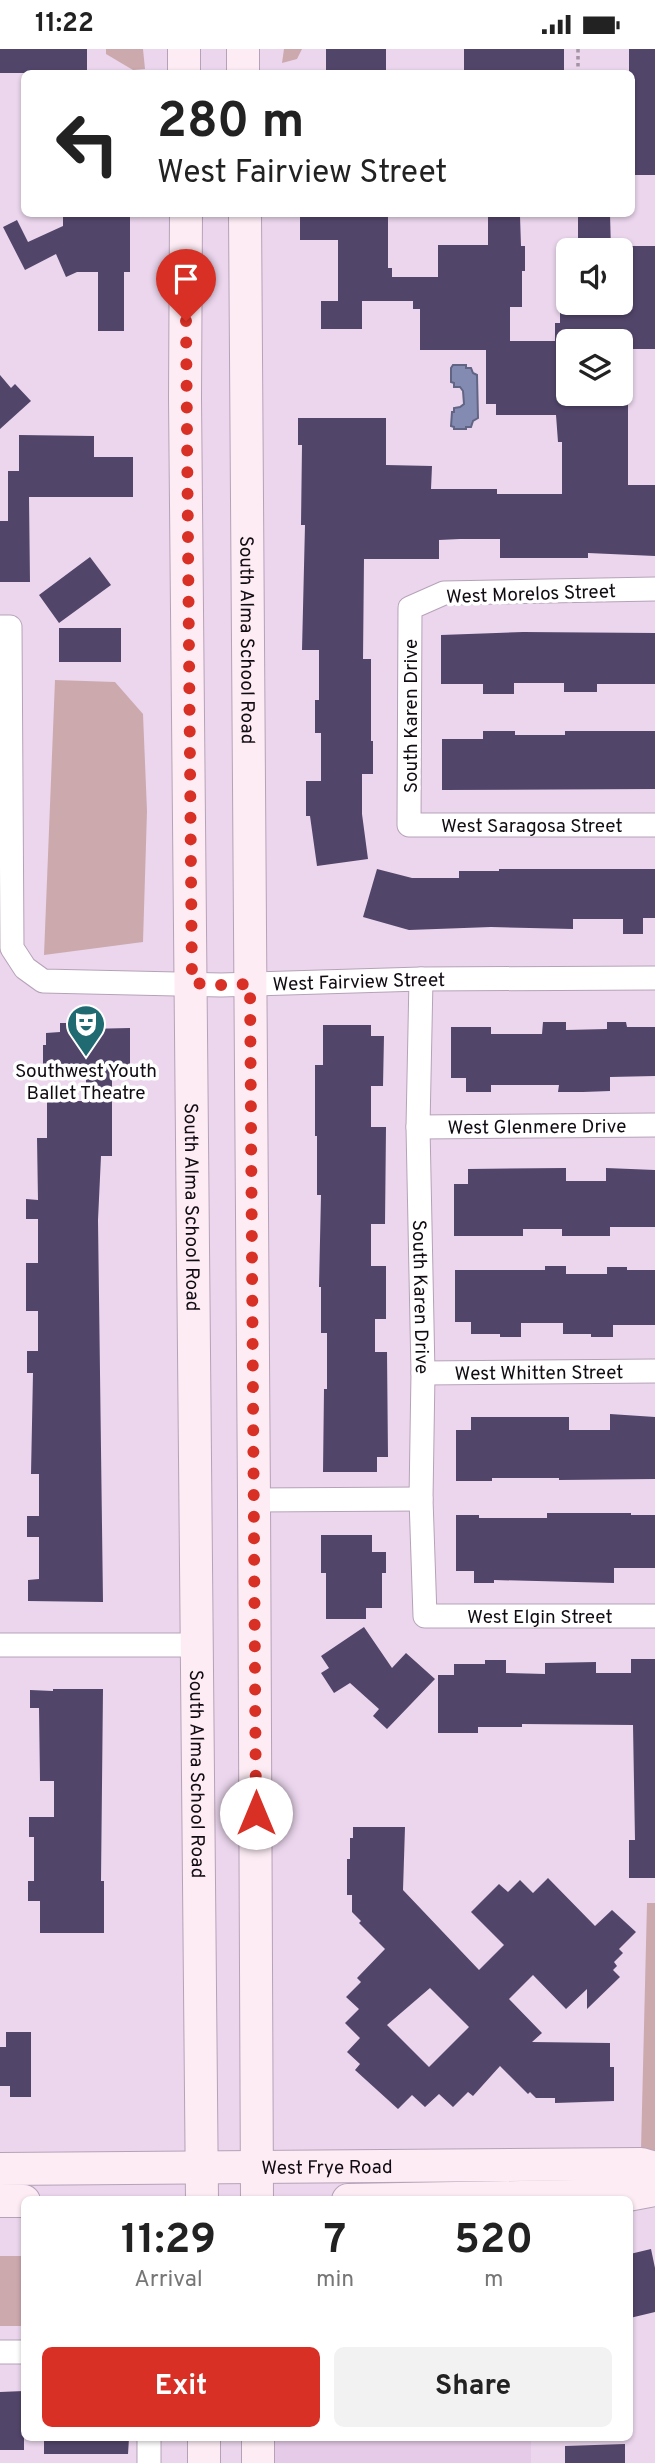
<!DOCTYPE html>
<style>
:root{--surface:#fff;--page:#f2f2f2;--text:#222;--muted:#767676;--accent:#d93025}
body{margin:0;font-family:Overpass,sans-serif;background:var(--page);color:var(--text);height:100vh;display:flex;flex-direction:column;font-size:26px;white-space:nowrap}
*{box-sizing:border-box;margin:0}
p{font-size:23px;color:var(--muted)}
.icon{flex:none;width:38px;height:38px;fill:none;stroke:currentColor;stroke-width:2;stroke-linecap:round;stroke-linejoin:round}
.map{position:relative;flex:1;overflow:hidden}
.details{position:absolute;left:21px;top:2147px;width:612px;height:245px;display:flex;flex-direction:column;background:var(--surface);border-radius:10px;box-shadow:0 2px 5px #0004}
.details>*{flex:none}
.guide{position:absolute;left:21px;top:21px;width:614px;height:147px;border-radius:10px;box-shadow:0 2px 5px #0004;background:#fff;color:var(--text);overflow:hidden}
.tools{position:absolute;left:556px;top:189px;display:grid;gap:14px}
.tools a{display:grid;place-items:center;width:77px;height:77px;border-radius:10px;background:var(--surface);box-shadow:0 2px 5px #0004;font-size:35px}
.pin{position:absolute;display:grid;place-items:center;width:60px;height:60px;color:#fff;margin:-72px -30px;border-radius:50% 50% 50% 0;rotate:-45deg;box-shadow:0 0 7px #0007}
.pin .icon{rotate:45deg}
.me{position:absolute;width:77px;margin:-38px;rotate:0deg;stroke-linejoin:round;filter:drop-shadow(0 0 5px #0008)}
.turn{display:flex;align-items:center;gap:24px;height:147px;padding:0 21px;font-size:32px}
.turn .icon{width:91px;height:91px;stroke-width:2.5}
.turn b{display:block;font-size:49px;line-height:60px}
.eta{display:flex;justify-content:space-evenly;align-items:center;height:119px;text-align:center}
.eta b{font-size:42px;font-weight:700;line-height:49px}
.primary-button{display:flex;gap:14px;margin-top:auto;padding:14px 21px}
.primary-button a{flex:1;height:80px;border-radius:10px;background:var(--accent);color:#fff;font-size:28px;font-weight:700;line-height:80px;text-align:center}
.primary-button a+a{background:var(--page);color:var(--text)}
.status{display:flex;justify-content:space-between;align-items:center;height:49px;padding:0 35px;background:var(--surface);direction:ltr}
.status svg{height:19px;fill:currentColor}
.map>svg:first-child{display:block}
</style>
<div class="status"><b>11:22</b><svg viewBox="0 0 49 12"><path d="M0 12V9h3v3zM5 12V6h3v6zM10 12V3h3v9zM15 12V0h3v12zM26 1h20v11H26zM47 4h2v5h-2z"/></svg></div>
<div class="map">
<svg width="655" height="2414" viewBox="0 0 655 2414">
<rect width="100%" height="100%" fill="#ebd6ed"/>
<path fill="#e6cbe8" d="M258,2389H531V2414H258Z"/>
<path fill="#cca9ad" d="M106,0H143L145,20L133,21L106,5Z
M284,0H302L297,10L282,14Z
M55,631L115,633L143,665L147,762L143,893L44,906Z
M647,1854H655V2101H641Z
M0,2207H24V2277H0Z"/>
<path fill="#838bb3" stroke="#616583" stroke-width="2" d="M453,316H466V319H471L473,324L477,326L478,369L473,372L471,378H466V380H454V378L451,377L452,363H454V359L460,358L464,355L463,342L460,338H454V334L451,333V319Z"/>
<path fill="#52456a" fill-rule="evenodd" d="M0,0H87V24H0Z
M326,0H386V24H326Z
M464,0H564V24H464Z
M629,0H655V126H633L635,30H632V24H629Z
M63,164H130V223H124V282H98V223H77L66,228L56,205L25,221L3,178L17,171L28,193L63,177Z
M300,164L388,166V219H392V228H438V196H488V167H520L521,197H525V222H522V258H510V292H555V274H560V254H621V233H627V197H655V300H621V292H569V347H628V436H655V507L588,504V509H500V490H460L439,491V510H364L363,610H371V692H373V725H362V765L368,810L317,817L310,767H306V732H321V684H315V651H319V601H302L305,476H301L302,396H298V369H386V416L432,417L431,440H497V445H562V393H558L556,366H496V355H486V301H420V260H413V252H362V280H321V252H338V191H300Z
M610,165L611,201H578V166Z
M0,326L11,339L15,335L31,352L0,380Z
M19,386L94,387V408H133V448H29L30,533H0V472H8V422H19Z
M90,508L111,536L59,574L39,546Z
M59,579H121V613H59Z
M523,583L655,584V635H597V643H564V634H514V645H483V635H441V586Z
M483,682H515V686H565V682H655V740L442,741V690H483Z
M377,820L412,829H459V822H499V820H655V869H643V885H623V870H573V880L491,878L409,881L363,868Z
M543,973H566V981L607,980V973H626L627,978H655V1027L610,1028V1042L583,1043H558L559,1036H491V1043H466V1029H451V978H491V985H542Z
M60,974H86V980L130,979V1025H112V1107H101L98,1171L103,1553L28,1552V1531L39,1530V1488H27V1467H39V1425H31L33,1324H27V1302H38V1262H26V1214H38V1170H26V1150L38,1151L37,1089H47V1052H86V1021L43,1022V996H46V984L60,983Z
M323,976H371V987H384L383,1037H371V1078H386L385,1175H371V1217H386V1270H375V1303H387L388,1408H377V1423H323L324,1340H327V1284H321V1238H319L321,1146H317V1087H315V1016H323Z
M566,1119V1132H606V1119L655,1121V1178H610V1187H562V1180H523V1187H454V1135H468V1120Z
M545,1217H566V1225H607V1218H627V1221H655V1276H613V1288H591V1285H563V1274H521V1288H500V1285H471V1273H455V1221H545Z
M610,1365L655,1368V1430L559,1431V1429H492V1432H456V1381H471V1368H569V1381H610Z
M547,1464H631V1466H655V1519H614V1534L494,1531V1534H474V1522H456V1466H479V1469H547Z
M321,1486H372V1503H386V1524H382V1559H366V1570H326V1524H321Z
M364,1578L392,1619L406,1604L435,1630L387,1680L373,1667L379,1660L350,1634L334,1644L321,1624L329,1619L321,1607Z
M631,1610H655V1829H629V1791H635L633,1676L522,1675V1678H478V1684H438V1626H454V1615H485V1611H506V1624L545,1625V1614L596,1613V1624H631Z
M53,1640H103L101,1832H104V1884H40V1852H28V1832H34V1788H29V1768H54V1732H40L39,1659H30V1641L53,1642Z
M353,1778H405L403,1841L479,1921L504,1896L471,1863L499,1835L508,1843L520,1831L533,1844L548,1829L595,1877L612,1861L636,1883L619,1900L623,1904L614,1913L617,1917L613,1921L620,1928L587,1960V1940L566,1960L533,1926L509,1950L542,1984L532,1993L610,1994V2018H614V2052L555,2054V2049H536L530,2043L528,2045L500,2017L473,2047L468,2043L453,2058L439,2045L425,2058L412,2046L398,2060L355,2021L360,2015L347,2003L360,1989L345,1974L359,1960L346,1948L361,1933L357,1929L385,1900L359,1874L361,1872L352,1863V1846H347V1810H350V1789H353ZM430,1939L469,1978L429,2018L387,1976Z
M6,1983H31V2048H10V2037H0V1998H6Z
M651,2200L655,2219V2263L630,2269V2205Z
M24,2342V2401H0V2343Z
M44,2389H129L128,2405H44Z
M625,2395V2414H565V2397Z"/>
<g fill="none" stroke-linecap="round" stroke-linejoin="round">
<defs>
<g id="street">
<path id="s1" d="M655,540L444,544L410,559L409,776H655"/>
<path id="s2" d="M0,578H10L12,899L25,919L43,932L221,936L421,930L655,929"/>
<path id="s3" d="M421,930L418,1078L423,1324L421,1450L425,1567H655"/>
<path id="s4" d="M418,1078L655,1076"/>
<path id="s5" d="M423,1324L655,1322"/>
<path d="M254,1451L421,1450"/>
<path d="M0,1596H196"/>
<path d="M0,2303H24"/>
<path d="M149,2389V2414"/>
</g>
<g id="secondary">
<path d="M184,0V24"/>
<path d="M243,0V24"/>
<path id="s6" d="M186,164L185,349L202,2151"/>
<path id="s7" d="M245,164L254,1451L257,2151"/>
<path id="s8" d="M0,2120L641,2115L655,2119"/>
<path d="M348,2151L628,2146L655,2141"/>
<path d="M0,2152H24"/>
<path d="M204,2389V2414"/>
<path d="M258,2389V2414"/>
</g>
</defs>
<use href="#street" stroke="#b6a2b8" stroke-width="25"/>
<use href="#secondary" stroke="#b6a2b8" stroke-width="34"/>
<path stroke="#a393a4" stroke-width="3.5" stroke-dasharray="3.5 3.5" stroke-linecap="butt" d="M578,0V24"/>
<use href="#street" stroke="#fff" stroke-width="23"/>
<use href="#secondary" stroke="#fdecf4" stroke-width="32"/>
</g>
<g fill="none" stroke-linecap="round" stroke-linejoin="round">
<path stroke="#d93025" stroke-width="12" stroke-dasharray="0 21.6" d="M186,272L192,934L221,936L250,935L256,1764"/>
</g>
<defs>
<symbol id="theatre-pin" viewBox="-11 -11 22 30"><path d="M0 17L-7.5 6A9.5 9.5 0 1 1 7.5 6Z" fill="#206b72" stroke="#fff"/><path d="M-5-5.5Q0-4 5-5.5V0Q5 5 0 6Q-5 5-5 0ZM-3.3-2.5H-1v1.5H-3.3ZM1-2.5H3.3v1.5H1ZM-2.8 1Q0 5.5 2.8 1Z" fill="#fff"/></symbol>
</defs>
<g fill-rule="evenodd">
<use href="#theatre-pin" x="64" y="953" width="44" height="60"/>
</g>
<g text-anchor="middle" stroke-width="7" stroke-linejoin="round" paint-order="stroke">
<g font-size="19" fill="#110b12" stroke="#fff">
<text transform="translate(531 544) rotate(-2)" y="7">West Morelos Street</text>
<text dy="7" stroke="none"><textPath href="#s7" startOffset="427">South Alma School Road</textPath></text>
<text transform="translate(410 667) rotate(-90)" y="7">South Karen Drive</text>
<text dy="7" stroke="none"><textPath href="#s1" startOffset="588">West Saragosa Street</textPath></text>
<text dy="7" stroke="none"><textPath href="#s2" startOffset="693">West Fairview Street</textPath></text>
<text dy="7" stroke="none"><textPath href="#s4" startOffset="119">West Glenmere Drive</textPath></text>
<text dy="7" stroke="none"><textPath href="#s6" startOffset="994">South Alma School Road</textPath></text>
<text dy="7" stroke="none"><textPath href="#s3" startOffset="318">South Karen Drive</textPath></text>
<text dy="7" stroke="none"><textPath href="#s5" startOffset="116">West Whitten Street</textPath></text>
<text dy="7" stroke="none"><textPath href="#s3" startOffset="752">West Elgin Street</textPath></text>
<text dy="7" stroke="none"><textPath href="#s6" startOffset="1561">South Alma School Road</textPath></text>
<text dy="7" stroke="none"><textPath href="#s8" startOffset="327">West Frye Road</textPath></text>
</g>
<g font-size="19" fill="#110b12" stroke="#fff">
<text x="86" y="1028">Southwest Youth<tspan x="86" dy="22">Ballet Theatre</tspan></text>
</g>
</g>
</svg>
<div class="tools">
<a><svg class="icon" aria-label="sound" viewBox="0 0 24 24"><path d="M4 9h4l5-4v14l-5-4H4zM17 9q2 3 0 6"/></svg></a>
<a><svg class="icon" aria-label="layers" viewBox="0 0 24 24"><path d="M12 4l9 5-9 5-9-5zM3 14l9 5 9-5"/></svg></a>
</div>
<div class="pin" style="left:186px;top:272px;background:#d93025"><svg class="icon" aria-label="arrive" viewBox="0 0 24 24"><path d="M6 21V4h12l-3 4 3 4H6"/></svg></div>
<svg class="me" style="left:256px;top:1764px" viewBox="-20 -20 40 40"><circle r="19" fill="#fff"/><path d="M0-13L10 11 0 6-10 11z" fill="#d93025"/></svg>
<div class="guide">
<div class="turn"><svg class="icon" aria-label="left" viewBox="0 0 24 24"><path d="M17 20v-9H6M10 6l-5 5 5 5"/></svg><div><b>280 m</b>West Fairview Street</div></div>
</div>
<section class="details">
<div class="eta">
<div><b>11:29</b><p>Arrival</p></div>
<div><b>7</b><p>min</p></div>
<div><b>520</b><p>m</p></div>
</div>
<div class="primary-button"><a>Exit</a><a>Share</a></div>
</section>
</div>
